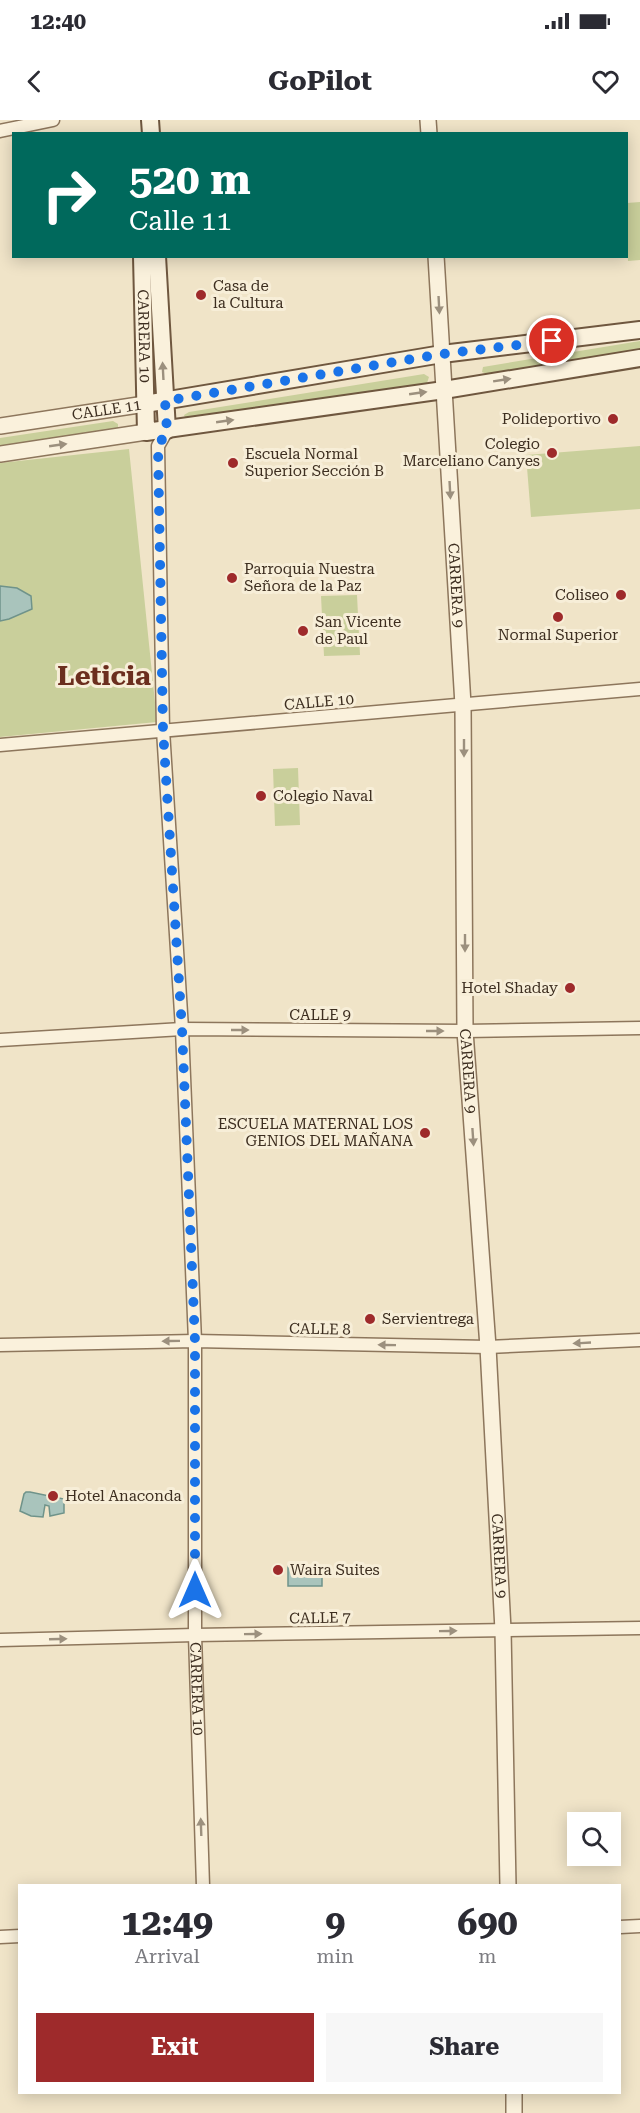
<!DOCTYPE html>
<meta charset="utf-8">
<style>
:root{--surface:#fff;--page:#f7f7f7;--text:#2b2b33;--muted:#7c7c81;--accent:#9e2a2b}
body{margin:0;font-family:"Roboto Serif",serif;background:var(--page);color:var(--text);height:100vh;display:flex;flex-direction:column;font-size:22px;white-space:nowrap}
*{box-sizing:border-box;margin:0}
p{font-size:20px;color:var(--muted)}
.icon{flex:none;width:33px;height:33px;fill:none;stroke:currentColor;stroke-width:2;stroke-linecap:round;stroke-linejoin:round}
.map{position:relative;flex:1;overflow:hidden}
.drawer{position:absolute;left:18px;top:1764px;width:603px;height:210px;display:flex;flex-direction:column;background:var(--surface);border-radius:0px;box-shadow:0 3px 15px #0003}
.drawer>*{flex:none}
.banner{position:absolute;left:12px;top:12px;width:616px;height:126px;border-radius:0px;box-shadow:0 3px 15px #0003;background:#00695c;color:#fff;overflow:hidden}
.controls{position:absolute;left:567px;top:1692px;display:grid;gap:12px}
.controls a{display:grid;place-items:center;width:54px;height:54px;border-radius:0px;background:var(--surface);box-shadow:0 3px 15px #0003;font-size:30px}
.pin{position:absolute;display:grid;place-items:center;width:51px;height:51px;color:#fff;margin:-26px;border:3px solid #fff;border-radius:50%;box-shadow:0 2px 6px #0007}
.me{position:absolute;width:66px;margin:-33px;rotate:0deg;stroke-linejoin:round;filter:drop-shadow(0 0 4px #0008)}
.turn{display:flex;align-items:center;gap:21px;height:126px;padding:0 18px;font-size:27px}
.turn .icon{width:78px;height:78px;stroke-width:2.5}
.turn b{display:block;font-size:42px;line-height:51px}
.eta{display:flex;justify-content:space-evenly;align-items:center;height:102px;text-align:center}
.eta b{font-size:36px;font-weight:700;line-height:42px}
.button{display:flex;gap:12px;margin-top:auto;padding:12px 18px}
.button a{flex:1;height:69px;border-radius:0px;background:var(--accent);color:#fff;font-size:24px;font-weight:700;line-height:69px;text-align:center}
.button a+a{background:var(--page);color:var(--text)}
.status{display:flex;justify-content:space-between;align-items:center;height:42px;padding:0 30px;background:var(--surface);direction:ltr}
.status svg{height:16px;fill:currentColor}
header{display:flex;justify-content:space-between;align-items:center;height:78px;padding:0 18px;background:var(--surface);font-size:27px;font-weight:700}
.map>svg:first-child{display:block}
</style>
<div class="status"><b>12:40</b><svg viewBox="0 0 49 12"><path d="M0 12V9h3v3zM5 12V6h3v6zM10 12V3h3v9zM15 12V0h3v12zM26 1h20v11H26zM47 4h2v5h-2z"/></svg></div>
<header><svg class="icon" aria-label="back" viewBox="0 0 24 24"><path d="M15 5l-7 7 7 7"/></svg>GoPilot<svg class="icon" aria-label="heart" viewBox="0 0 24 24"><path d="M12 20l-8-8c-3-5 5-10 8-4 3-6 11-1 8 4z"/></svg></header>
<div class="map">
<svg width="640" height="1993" viewBox="0 0 640 1993">
<rect width="100%" height="100%" fill="#f0e4c8"/>
<path fill="#c9cf9b" d="M640,82V140L628,141L627,83Z
M640,221V230L487,254L482,252L483,247Z
M424,254L429,257L427,263L190,300H186L184,295L189,292Z
M113,301L118,304V309L0,327V318Z
M640,326V389L531,397L526,335Z
M129,329L157,602L0,617V343Z
M357,475L360,535L324,536L321,476Z
M298,648L300,705L275,706L273,649Z"/>
<path fill="#a9c4bc" stroke="#6f938a" stroke-width="1.5" d="M0,466L17,468L31,476L32,489L9,499L0,501Z
M26,1372H30L64,1379V1393L50,1396L49,1386L45,1385L43,1397L31,1396L20,1391L24,1374Z
M288,1446H322V1466H288Z"/>
<g fill="none" stroke-linecap="round" stroke-linejoin="round">
<defs>
<g id="minor">
<path d="M0,11L53,0"/>
<path id="s1" d="M167,310L158,326L163,610L182,909L195,1221V1515L203,1766"/>
<path d="M0,625L640,569"/>
<path d="M0,920L182,909L465,911L640,908"/>
<path d="M0,1225L195,1221L488,1227L640,1220"/>
<path d="M0,1520L195,1515L640,1508"/>
<path d="M620,1807L640,1806"/>
<path d="M0,1817L20,1816"/>
</g>
<g id="tertiary">
<path d="M428,0L429,14"/>
<path id="s2" d="M436,136L463,585L465,911L488,1227L503,1510L508,1766"/>
<path id="s3" d="M0,306L145,284"/>
<path d="M0,334L146,312"/>
<path d="M514,1972V1993"/>
</g>
<g id="secondary">
<path d="M150,0L151,14"/>
<path id="s4" d="M142,136L146,312L444,270L640,238"/>
<path d="M157,136L167,310"/>
<path d="M145,284L442,234L640,210"/>
</g>
</defs>
<use href="#minor" stroke="#8d765c" stroke-width="15"/>
<use href="#tertiary" stroke="#8d765c" stroke-width="18"/>
<use href="#secondary" stroke="#6f573f" stroke-width="20"/>
<use href="#minor" stroke="#faf1dc" stroke-width="12"/>
<use href="#tertiary" stroke="#faf1dc" stroke-width="15"/>
<use href="#secondary" stroke="#faf1dc" stroke-width="16"/>
</g>
<defs><path id="oneway-solid" d="M-6-.8H1V-3.2L6.5 0L1 3.2V.8H-6Z" transform="scale(1.5)"/></defs>
<g fill="#9c907e">
<use href="#oneway-solid" transform="translate(439 185) rotate(87)"/>
<use href="#oneway-solid" transform="translate(163 251) rotate(-93)"/>
<use href="#oneway-solid" transform="translate(502 260) rotate(-9)"/>
<use href="#oneway-solid" transform="translate(418 273) rotate(-8)"/>
<use href="#oneway-solid" transform="translate(225 301) rotate(-8)"/>
<use href="#oneway-solid" transform="translate(58 325) rotate(-8)"/>
<use href="#oneway-solid" transform="translate(450 370) rotate(87)"/>
<use href="#oneway-solid" transform="translate(464 628) rotate(90)"/>
<use href="#oneway-solid" transform="translate(465 823) rotate(90)"/>
<use href="#oneway-solid" transform="translate(240 910)"/>
<use href="#oneway-solid" transform="translate(435 911)"/>
<use href="#oneway-solid" transform="translate(473 1017) rotate(86)"/>
<use href="#oneway-solid" transform="translate(171 1221) rotate(179)"/>
<use href="#oneway-solid" transform="translate(582 1223) rotate(177)"/>
<use href="#oneway-solid" transform="translate(387 1225) rotate(-179)"/>
<use href="#oneway-solid" transform="translate(448 1511) rotate(-1)"/>
<use href="#oneway-solid" transform="translate(253 1514) rotate(-1)"/>
<use href="#oneway-solid" transform="translate(58 1519) rotate(-2)"/>
<use href="#oneway-solid" transform="translate(201 1707) rotate(-92)"/>
</g>
<g fill="none" stroke-linecap="round" stroke-linejoin="round">
<path stroke="#1a73e8" stroke-width="10" stroke-dasharray="0 18" d="M195,1470V1221L182,909L163,610L158,327L167,310L165,281L442,234L552,221"/>
</g>
<g fill="#9e2a2b" stroke="#f7eed8" stroke-width="2">
<circle cx="201" cy="175" r="6"/>
<circle cx="613" cy="299" r="6"/>
<circle cx="552" cy="333" r="6"/>
<circle cx="233" cy="343" r="6"/>
<circle cx="232" cy="458" r="6"/>
<circle cx="621" cy="475" r="6"/>
<circle cx="558" cy="497" r="6"/>
<circle cx="303" cy="511" r="6"/>
<circle cx="261" cy="676" r="6"/>
<circle cx="570" cy="868" r="6"/>
<circle cx="425" cy="1013" r="6"/>
<circle cx="370" cy="1199" r="6"/>
<circle cx="53" cy="1376" r="6"/>
<circle cx="278" cy="1450" r="6"/>
</g>
<g text-anchor="middle" stroke-width="6" stroke-linejoin="round" paint-order="stroke">
<g font-size="15" fill="#3d2e20" stroke="#f7eed8" text-anchor="start">
<text x="213" y="171">Casa de<tspan x="213" dy="17">la Cultura</tspan></text>
<text x="601" y="304" text-anchor="end">Polideportivo</text>
<text x="540" y="329" text-anchor="end">Colegio<tspan x="540" dy="17">Marceliano Canyes</tspan></text>
<text x="245" y="339">Escuela Normal<tspan x="245" dy="17">Superior Sección B</tspan></text>
<text x="244" y="454">Parroquia Nuestra<tspan x="244" dy="17">Señora de la Paz</tspan></text>
<text x="609" y="480" text-anchor="end">Coliseo</text>
<text x="315" y="507">San Vicente<tspan x="315" dy="17">de Paul</tspan></text>
<text x="558" y="520" text-anchor="middle">Normal Superior</text>
<text x="273" y="681">Colegio Naval</text>
<text x="558" y="873" text-anchor="end">Hotel Shaday</text>
<text x="413" y="1009" text-anchor="end">ESCUELA MATERNAL LOS<tspan x="413" dy="17">GENIOS DEL MAÑANA</tspan></text>
<text x="382" y="1204">Servientrega</text>
<text x="65" y="1381">Hotel Anaconda</text>
<text x="290" y="1455">Waira Suites</text>
</g>
<g font-size="15" fill="#3d2e20" stroke="#f7eed8">
<text dy="5" stroke="none"><textPath href="#s4" startOffset="80">CARRERA 10</textPath></text>
<text dy="5" stroke="none"><textPath href="#s3" startOffset="108">CALLE 11</textPath></text>
<text dy="5" stroke="none"><textPath href="#s2" startOffset="330">CARRERA 9</textPath></text>
<text transform="translate(319 582) rotate(-5)" y="5">CALLE 10</text>
<text x="320" y="900">CALLE 9</text>
<text dy="5" stroke="none"><textPath href="#s2" startOffset="816">CARRERA 9</textPath></text>
<text transform="translate(320 1209) rotate(1)" y="5">CALLE 8</text>
<text dy="5" stroke="none"><textPath href="#s2" startOffset="1302">CARRERA 9</textPath></text>
<text transform="translate(320 1498) rotate(-1)" y="5">CALLE 7</text>
<text dy="5" stroke="none"><textPath href="#s1" startOffset="1262">CARRERA 10</textPath></text>
</g>
<g font-size="27" font-weight="bold" fill="#6b2e1e" stroke="#f7eed8">
<text x="104" y="565">Leticia</text>
</g>
</g>
</svg>
<div class="controls">
<a><svg class="icon" aria-label="search" viewBox="0 0 24 24"><circle cx="10" cy="10" r="6"/><path d="M15 15l6 6"/></svg></a>
</div>
<div class="pin" style="left:552px;top:221px;background:#d93025"><svg class="icon" aria-label="arrive" viewBox="0 0 24 24"><path d="M6 21V4h12l-3 4 3 4H6"/></svg></div>
<svg class="me" style="left:195px;top:1470px" viewBox="-20 -20 40 40"><path d="M0-17L14 15 0 8-14 15z" fill="#1a73e8" stroke="#fff" stroke-width="4"/></svg>
<div class="banner">
<div class="turn"><svg class="icon" aria-label="right" viewBox="0 0 24 24"><path d="M7 20v-9h11M14 6l5 5-5 5"/></svg><div><b>520 m</b>Calle 11</div></div>
</div>
<section class="drawer">
<div class="eta">
<div><b>12:49</b><p>Arrival</p></div>
<div><b>9</b><p>min</p></div>
<div><b>690</b><p>m</p></div>
</div>
<div class="button"><a>Exit</a><a>Share</a></div>
</section>
</div>
